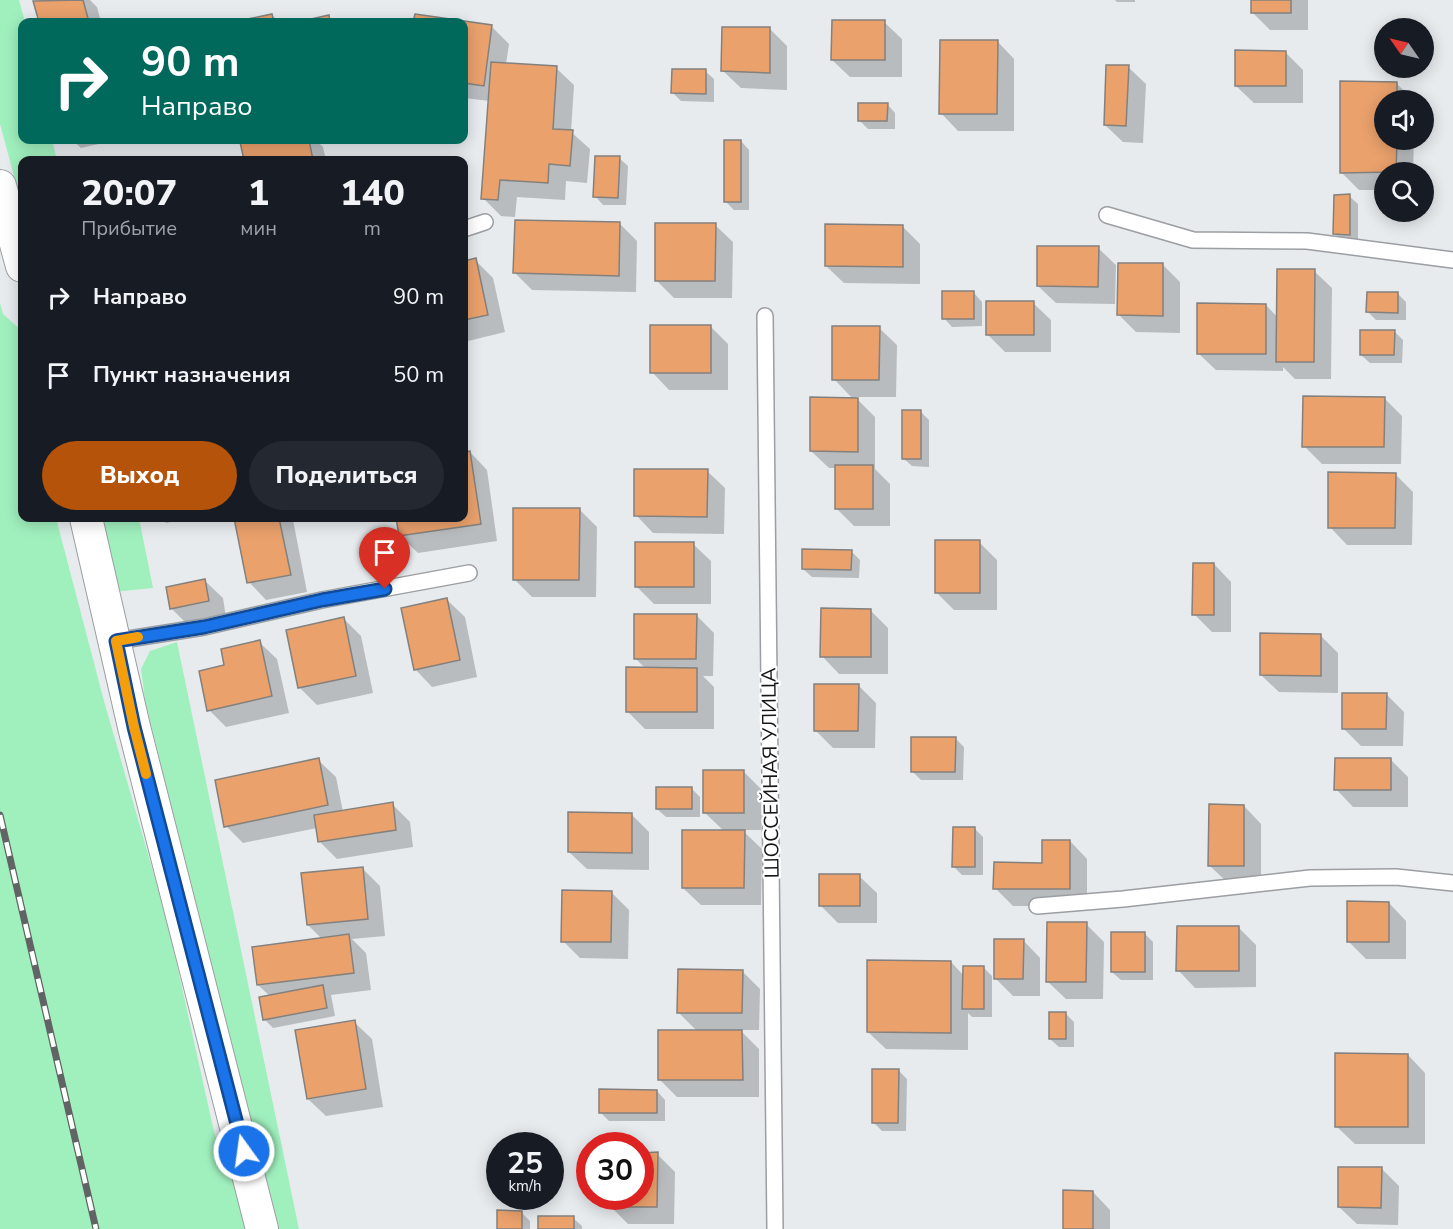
<!DOCTYPE html>
<html lang="ru">
<meta charset="utf-8">
<style>
:root{--surface:#171b24;--page:#242831;--text:#f1f3f6;--muted:#9ea1a6;--accent:#b45309}
body{margin:0;font-family:"Nunito Sans",sans-serif;background:var(--page);color:var(--text);height:100vh;display:flex;flex-direction:column;font-size:22px;white-space:nowrap}
*{box-sizing:border-box;margin:0}
p{font-size:20px;color:var(--muted)}
.icon{flex:none;width:33px;height:33px;fill:none;stroke:currentColor;stroke-width:2;stroke-linecap:round;stroke-linejoin:round}
.map{position:relative;flex:1;overflow:hidden}
.side{position:absolute;left:18px;top:156px;width:450px;height:366px;display:flex;flex-direction:column;background:var(--surface);border-radius:12px;box-shadow:0 3px 15px #0003}
.side>*{flex:none}
.guide{position:absolute;left:18px;top:18px;width:450px;height:126px;border-radius:12px;box-shadow:0 3px 15px #0003;background:#00695c;color:#fff;overflow:hidden}
.needle{width:39px;rotate:304deg}
.controls{position:absolute;left:1374px;top:18px;display:grid;gap:12px}
.controls a{display:grid;place-items:center;width:60px;height:60px;border-radius:50%;background:var(--surface);box-shadow:0 3px 15px #0003;font-size:30px}
.speed{position:absolute;left:486px;top:1132px;display:flex;gap:12px;font-size:30px;font-weight:700;text-align:center}
.speed>*{display:grid;place-content:center;width:78px;height:78px;border-radius:50%;background:var(--surface);box-shadow:0 3px 15px #0003;line-height:1}
.speed small{font-size:15px;font-weight:400}
.speed .limit{border:9px solid #d22;background:#fff;color:#111}
.pin{position:absolute;display:grid;place-items:center;width:51px;height:51px;color:#fff;margin:-62px -26px;border-radius:50% 50% 50% 0;rotate:-45deg;box-shadow:0 0 6px #0007}
.pin .icon{rotate:45deg}
.me{position:absolute;width:66px;margin:-33px;rotate:346deg;stroke-linejoin:round;filter:drop-shadow(0 0 4px #0008)}
.turn{display:flex;align-items:center;gap:21px;height:126px;padding:0 24px;font-size:27px}
.turn .icon{width:78px;height:78px;stroke-width:2.5}
.turn b{display:block;font-size:42px;line-height:51px}
.eta{display:flex;justify-content:space-evenly;align-items:center;height:102px;text-align:center}
.eta b{font-size:36px;font-weight:800;line-height:42px}
.cta{display:flex;gap:12px;margin-top:auto;padding:12px 24px}
.cta a{flex:1;height:69px;border-radius:36px;background:var(--accent);color:#fff;font-size:24px;font-weight:800;line-height:69px;text-align:center}
.cta a+a{background:var(--page);color:var(--text)}
ul{padding:0;list-style:none}
li{display:flex;align-items:center;gap:18px;height:78px;padding:0 24px}
li div{flex:1}
li b{display:block;font-size:22px}
li em{font-style:normal}
.map>svg:first-child{display:block}
</style>
<div class="map">
<svg width="1453" height="1229" viewBox="0 0 1453 1229">
<rect width="100%" height="100%" fill="#e7ebee"/>
<path fill="#a0f0be" d="M0,0H19L25,22H22V140H52L57,160H22V206L0,124Z
M0,303L3,314L22,331V372L18,374L22,390V518H56L104,701L167,920L213,1127L218,1146L232,1169L247,1229H0Z
M95,518H139L153,588L113,592Z
M177,642L299,1229H275L145,700L141,669L150,651Z"/>
<path fill="#0003" d="M41,0H90L97,7L101,22H41L35,2Z
M1115,0H1135V2H1117Z
M1252,0H1308V30H1270L1252,12Z
M272,15L279,22H240Z
M416,16L491,26L509,44L506,64L556,68L574,85L571,132L590,149L587,183L566,181L565,200L517,197L515,217L501,216L483,198L490,101L464,98V22H415Z
M328,17L333,22H304Z
M884,22L902,39V77H850L832,60Z
M770,29L787,46V90L741,88L723,71Z
M997,41L1014,59V131H958L941,113Z
M1285,52L1303,70V103H1254L1236,86Z
M1128,67L1146,84L1143,143L1123,142L1105,125Z
M705,71L714,79V102L681,101L672,92Z
M1342,83H1396L1414,100H1384V140H1414L1413,172H1384V190H1359L1341,172Z
M887,104L895,113V129H868L859,120Z
M72,140H116L81,148Z
M258,140H316L323,147L326,160H246L242,143Z
M741,141L749,150V210H734L725,201Z
M619,158L628,166L626,205H603L595,196Z
M1349,196L1358,204V243L1343,242L1335,234Z
M620,224L637,241L636,292L532,290L515,273Z
M715,225L733,242L732,298H674L657,281Z
M902,226L920,244V284L844,283L826,266Z
M1098,248L1116,265L1115,304L1056,303L1038,286Z
M475,260L493,278L505,332L464,342V263Z
M1163,265L1180,282V333L1136,332L1119,315Z
M1314,271L1332,288L1331,379H1295L1283,367V371L1216,370L1198,353L1266,305L1278,318Z
M974,293L982,302V326L952,327L944,318Z
M1397,293L1406,302V320H1376L1368,312Z
M1033,303L1051,320V352H1005L988,335Z
M711,327L728,344V390H669L652,372Z
M879,328L897,345L896,397H855L875,417V469L890,484V526H854L836,508L837,468H829L811,451L853,399L834,379Z
M1394,331L1403,340L1402,363H1370L1361,355Z
M1384,398L1402,416L1401,464H1322L1304,446Z
M920,411L929,420V467L912,466L903,458Z
M470,452L487,470L497,541L418,553L400,536L397,518H464V453Z
M707,471L725,488L724,534L653,533L636,515Z
M1395,474L1413,492L1412,545H1347L1330,527Z
M580,510L597,527L596,597H532L514,579Z
M161,518H191L166,523Z
M236,518H290L293,520L307,592L266,600L249,582Z
M979,542L997,560V610H954L936,592Z
M693,544L711,561V604H654L636,586Z
M851,551L860,560L859,578L812,577L803,569Z
M1214,564L1231,582V632H1212L1194,614Z
M205,581L223,598L226,618L189,626L171,608Z
M447,600L465,617L477,677L432,687L415,669Z
M870,610L888,628V674H839L822,656Z
M696,615L714,633L713,676H703L714,687V729H645L627,711L646,669L635,658Z
M344,619L361,636L373,693L317,705L300,688L288,631Z
M1320,635L1338,653V693L1279,692L1261,675Z
M259,642L277,659L289,713L226,727L209,710L226,666Z
M858,685L876,703L875,748H833L816,731Z
M1386,694L1404,712L1403,746H1361L1343,728Z
M955,738L964,747L963,780H921L912,771Z
M318,760L336,777L343,812L392,804L410,822L413,847L337,859L319,841L317,828L243,843L226,826Z
M1391,760L1408,777V807H1353L1336,789Z
M744,772L761,789V830H742L762,849L761,905H701L683,888L724,831L704,812Z
M692,789L700,797V817H666L657,809Z
M1244,806L1261,824V883H1228L1210,866Z
M631,814L649,832V870L587,869L569,852Z
M975,829L983,837V875H962L954,867Z
M1070,841L1087,859V906H1013L995,888L1044,864Z
M362,868L380,886L385,936L352,939L366,953L371,990L331,995L335,1016L273,1028L265,1020L271,997L258,985L322,939L308,925Z
M859,876L877,893V923H838L820,905Z
M611,892L629,910L628,959L580,958L563,941Z
M1389,903L1406,921V959H1366L1348,941Z
M1086,924L1104,942L1103,999H1066L1048,982Z
M1239,928L1256,945V987L1195,988L1178,970Z
M1145,934L1153,942V980H1121L1112,972Z
M1023,940L1040,958V996H1013L995,978Z
M951,962L964,976L984,968L992,976V1017H972L968,1013V1050L886,1049L868,1032Z
M742,971L760,989L759,1030H740L759,1049V1097H677L659,1079L697,1031L678,1012Z
M1065,1013L1074,1022V1047H1059L1050,1039Z
M354,1022L372,1039L383,1107L326,1116L308,1099Z
M1408,1055L1425,1073V1144H1355L1337,1127Z
M898,1070L907,1079L906,1131H882L874,1123Z
M657,1091L665,1100V1121H609L600,1112Z
M657,1154L675,1172L674,1224H628L610,1206V1197H640Z
M1381,1168L1399,1186L1398,1225L1357,1224L1339,1207Z
M1093,1192L1110,1210V1229H1064Z
M521,1212L530,1221V1229H499Z
M573,1218L582,1226V1229H540Z"/>
<path fill="#eaa16c" stroke="#84807e" stroke-width="1.5" d="M83,0L89,22H39L33,1Z
M1251,0H1291V13H1251Z
M272,14L274,22H233Z
M415,14L492,25L484,86L464,83V22H413Z
M329,15L330,22H298Z
M832,20H885V60H831Z
M722,27H770V73L721,71Z
M940,40H998L997,114H939Z
M1235,50L1286,51V86H1235Z
M491,62L557,66L553,129L573,130L570,166L549,164L548,183L500,180L498,200L481,199Z
M1106,65H1129L1126,126L1104,125Z
M672,69H706V94L671,93Z
M1340,81L1397,82V100H1384V140H1397L1396,172L1340,173Z
M858,103H888L887,121H858Z
M251,140H309L313,160H244L240,142Z
M724,140H741V202H724Z
M595,156H620L618,198L593,197Z
M1350,194V235L1333,234L1334,195Z
M515,220L620,222L619,276L513,273Z
M655,223H716L715,281H655Z
M825,224L903,225V267L825,266Z
M1037,246H1099L1098,287L1037,286Z
M476,258L488,315L464,320V261Z
M1118,263H1163V316L1117,315Z
M1277,269H1315L1314,362H1276Z
M942,291H974V319H942Z
M1367,292H1398V313L1366,312Z
M986,301H1034V335H986Z
M1197,303L1266,304V354H1197Z
M650,325H711V373H650Z
M832,326H880L879,380H832Z
M1360,330H1395L1394,355H1360Z
M1303,396L1385,397L1384,447H1302Z
M810,397L858,398V452L810,451Z
M902,410H921V459H902Z
M470,451L481,524L399,536L396,518H464V452Z
M835,465H873V509H835Z
M634,469H708L707,517L634,516Z
M1328,472L1396,473L1395,528H1328Z
M513,508H580L579,580H513Z
M234,518H279L291,575L247,583Z
M935,540H980V593H935Z
M635,542H694V587H635Z
M802,549L852,550L851,570L802,569Z
M1193,563H1214V615H1192Z
M205,579L209,601L170,609L166,587Z
M447,598L460,660L414,670L401,608Z
M821,608L871,609V657H820Z
M634,614H697L696,659H634Z
M344,617L356,676L298,688L286,630Z
M1260,633L1321,634V676L1260,675Z
M260,640L272,696L207,711L199,671L224,665L221,649Z
M626,667L697,668V712H626Z
M814,684H859L858,731H814Z
M1342,693H1387L1386,729H1342Z
M911,737H956L955,772H911Z
M319,758L328,805L224,827L215,780Z
M1335,758H1391V790H1334Z
M703,770H744V813H703Z
M656,787H692V809H656Z
M393,802L396,830L318,842L314,815Z
M1209,804L1244,805V866H1208Z
M568,812L632,813V853L568,852Z
M953,827H975V867H952Z
M682,830H745L744,888H682Z
M1042,840H1070V889H993L994,862L1042,863Z
M363,867L368,919L307,925L301,873Z
M819,874H860V906H819Z
M562,890L612,891L611,942H561Z
M1347,901L1389,902V942H1347Z
M1047,922H1087L1086,982H1046Z
M1177,926H1239V971H1176Z
M1111,932H1145V972H1111Z
M349,934L354,973L257,985L252,947Z
M994,939H1024L1023,979H994Z
M867,960L951,961V1033L867,1032Z
M963,966H984V1009H962Z
M678,969L743,970L742,1013H677Z
M323,985L327,1008L263,1020L259,997Z
M1049,1012H1066V1039H1049Z
M355,1020L366,1089L307,1099L295,1030Z
M658,1030H742L743,1080H658Z
M1335,1053L1408,1054V1127H1335Z
M872,1069H899L898,1123H872Z
M599,1089L657,1090V1113H599Z
M658,1152L657,1207H609V1197H640V1153Z
M1338,1167H1382L1381,1208L1338,1207Z
M1063,1190L1093,1191V1229H1063Z
M497,1210L522,1211V1229H497Z
M538,1216H574V1229H538Z"/>
<g fill="none" stroke-linecap="round" stroke-linejoin="round">
<defs>
<path id="lane" d="M1107,215L1193,240L1307,241L1453,260
M464,229L485,222
M765,316L775,1229
M116,641L204,627L322,600L469,573
M1037,906L1123,899L1310,878L1396,877L1453,883"/>
<path id="street" d="M0,186L22,266
M86,518L134,727L262,1229"/>
</defs>
<use href="#lane" stroke="#9b9ea2" stroke-width="18"/>
<use href="#street" stroke="#9b9ea2" stroke-width="34"/>
<use href="#lane" stroke="#fff" stroke-width="15"/>
<use href="#street" stroke="#fff" stroke-width="32"/>
<defs>
<path id="rail" d="M0,815L96,1229"/>
</defs>
<use href="#rail" stroke="#616364" stroke-width="7"/>
<use href="#rail" stroke="#fff" stroke-width="4.5" stroke-dasharray="14" stroke-linecap="butt"/>
</g>
<g fill="none" stroke-linecap="round" stroke-linejoin="round">
<defs>
<path id="route" d="M244,1151L134,727L116,641L204,627L322,600L385,589"/>
</defs>
<use href="#route" stroke="#114b97" stroke-width="15"/>
<use href="#route" stroke="#1a73e8" stroke-width="10"/>
<path stroke="#f59e0b" stroke-width="10" d="M138,637L116,641L134,727L146,774"/>
</g>
<g text-anchor="middle" stroke-width="4.5" stroke-linejoin="round" paint-order="stroke">
<g font-size="20" fill="#151617" stroke="#fff">
<text transform="translate(770 773) rotate(-91)" y="7">ШОССЕЙНАЯ УЛИЦА</text>
</g>
</g>
</svg>
<div class="controls">
<a><svg class="needle" viewBox="-14 -14 28 28"><path d="M0-13l5 13h-10z" fill="#e53935"/><path d="M0 13l5-13h-10z" fill="#9ea1a6"/></svg></a>
<a><svg class="icon" aria-label="sound" viewBox="0 0 24 24"><path d="M4 9h4l5-4v14l-5-4H4zM17 9q2 3 0 6"/></svg></a>
<a><svg class="icon" aria-label="search" viewBox="0 0 24 24"><circle cx="10" cy="10" r="6"/><path d="M15 15l6 6"/></svg></a>
</div>
<div class="speed"><div>25<small>km/h</small></div><div class="limit">30</div></div>
<div class="pin" style="left:385px;top:589px;background:#d93025"><svg class="icon" aria-label="arrive" viewBox="0 0 24 24"><path d="M6 21V4h12l-3 4 3 4H6"/></svg></div>
<svg class="me" style="left:244px;top:1151px" viewBox="-20 -20 40 40"><circle r="17" fill="#1a73e8" stroke="#fff" stroke-width="3"/><path d="M0-11L8 9 0 5-8 9z" fill="#fff"/></svg>
<div class="guide">
<div class="turn"><svg class="icon" aria-label="right" viewBox="0 0 24 24"><path d="M7 20v-9h11M14 6l5 5-5 5"/></svg><div><b>90 m</b>Направо</div></div>
</div>
<section class="side">
<div class="eta">
<div><b>20:07</b><p>Прибытие</p></div>
<div><b>1</b><p>мин</p></div>
<div><b>140</b><p>m</p></div>
</div>
<ul>
<li><svg class="icon" aria-label="right" viewBox="0 0 24 24"><path d="M7 20v-9h11M14 6l5 5-5 5"/></svg><div><b>Направо</b></div><em>90 m</em></li>
<li><svg class="icon" aria-label="arrive" viewBox="0 0 24 24"><path d="M6 21V4h12l-3 4 3 4H6"/></svg><div><b>Пункт назначения</b></div><em>50 m</em></li>
</ul>
<div class="cta"><a>Выход</a><a>Поделиться</a></div>
</section>
</div>
